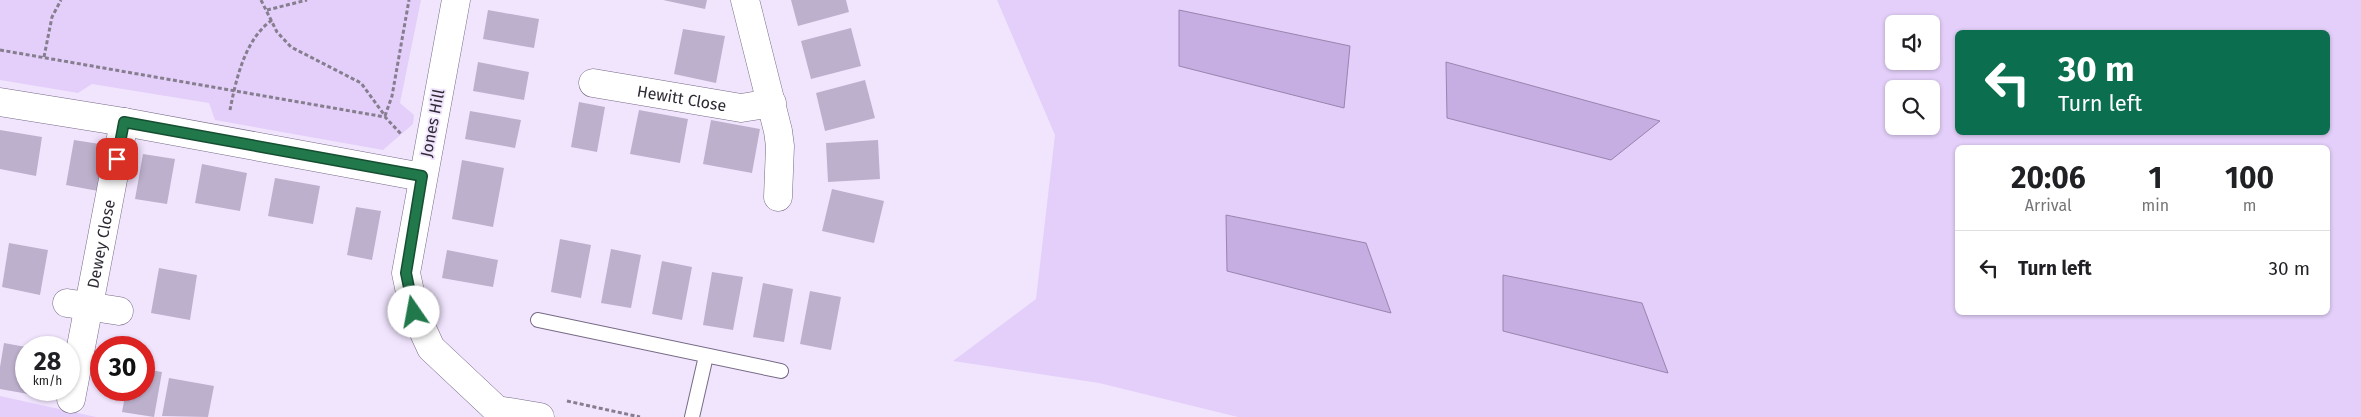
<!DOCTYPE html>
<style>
:root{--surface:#fff;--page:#f2f2f2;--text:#202124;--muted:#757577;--line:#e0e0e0}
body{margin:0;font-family:"Fira Sans",sans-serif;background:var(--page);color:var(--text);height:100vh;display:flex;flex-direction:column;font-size:19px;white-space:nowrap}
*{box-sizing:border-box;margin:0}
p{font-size:16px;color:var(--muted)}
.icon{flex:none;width:28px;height:28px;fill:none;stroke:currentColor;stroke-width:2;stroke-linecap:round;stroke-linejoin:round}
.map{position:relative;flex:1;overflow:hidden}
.panel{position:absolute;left:1955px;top:145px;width:375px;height:170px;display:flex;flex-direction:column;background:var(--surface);border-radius:8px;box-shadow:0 1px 4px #0004}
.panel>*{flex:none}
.hud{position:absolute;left:1955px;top:30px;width:375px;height:105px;border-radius:8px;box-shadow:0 1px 4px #0004;background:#0b6e4f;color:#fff;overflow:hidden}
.fabs{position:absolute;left:1885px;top:15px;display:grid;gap:10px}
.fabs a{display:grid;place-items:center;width:55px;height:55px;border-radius:8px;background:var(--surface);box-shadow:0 1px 4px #0004;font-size:25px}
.speed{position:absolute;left:15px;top:336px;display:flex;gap:10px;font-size:25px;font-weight:700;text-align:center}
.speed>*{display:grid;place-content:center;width:65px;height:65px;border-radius:50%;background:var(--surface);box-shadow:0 1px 4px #0004;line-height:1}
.speed small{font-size:12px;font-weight:400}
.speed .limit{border:8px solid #d22;background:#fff;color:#111}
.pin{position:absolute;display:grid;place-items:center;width:42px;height:42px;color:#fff;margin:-21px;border-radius:10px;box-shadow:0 2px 8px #0006}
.me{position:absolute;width:55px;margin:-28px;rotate:348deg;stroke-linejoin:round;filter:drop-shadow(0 0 4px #0008)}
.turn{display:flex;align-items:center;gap:18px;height:105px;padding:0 20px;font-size:22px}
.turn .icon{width:65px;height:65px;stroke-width:2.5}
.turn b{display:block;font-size:35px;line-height:42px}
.eta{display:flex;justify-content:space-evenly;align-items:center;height:85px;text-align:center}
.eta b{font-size:30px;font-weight:700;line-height:35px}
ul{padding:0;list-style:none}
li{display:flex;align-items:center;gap:15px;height:75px;padding:0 20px;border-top:1px solid var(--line)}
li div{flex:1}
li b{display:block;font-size:19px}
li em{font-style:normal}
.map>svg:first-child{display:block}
</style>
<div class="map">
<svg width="2361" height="417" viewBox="0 0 2361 417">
<rect width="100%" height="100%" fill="#f1e5fe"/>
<path fill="#e3cff9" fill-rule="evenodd" d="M0,0H421L400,103L414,115L413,124L383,150L215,120L209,103L92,84L78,93L0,80Z
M997,0H2361V417H1238L1099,383L953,361L1036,299L1055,135ZM1894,24H1931V61H1894ZM1958,32H2328V132H1958ZM1447,62L1659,121H1660L1447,118ZM1894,89H1931V126H1894ZM1958,148H2328V312H1958ZM1227,215L1366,243L1391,312L1226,216Z
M0,396L96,417H0Z"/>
<path fill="#c6ade2" stroke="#9885ae" d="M1179,10L1350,46L1344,108L1179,66Z
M1446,62L1660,121L1611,160L1447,118Z
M1226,215L1366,243L1391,313L1227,271Z
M1503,275L1642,303L1668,373L1503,331Z"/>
<path fill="#bdb0cd" d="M663,0H707L705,9Z
M791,0H846L849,12L798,26Z
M488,10L539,19L534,48L483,39Z
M851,28L861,66L811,79L801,41Z
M683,29L725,36L716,83L674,74Z
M478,62L529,72L524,100L473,91Z
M865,80L875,118L825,131L816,93Z
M579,102L605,107L597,152L571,147Z
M639,110L688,119L680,163L630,154Z
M470,111L521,120L515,148L465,139Z
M711,120L760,129L752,173L703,164Z
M0,130L42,137L36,176L0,169Z
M74,140L106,145L98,191L66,185Z
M878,140L880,179L828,182L826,143Z
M143,154L175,159L167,204L135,199Z
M462,160L504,168L493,227L452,219Z
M202,164L247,173L240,211L195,203Z
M275,178L320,186L313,224L268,216Z
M832,189L884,201L874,243L822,231Z
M356,207L381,211L372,260L347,255Z
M560,239L591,245L581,298L551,292Z
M9,243L48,250L40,295L2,287Z
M611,249L641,255L631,308L601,303Z
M447,250L498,260L493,287L442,278Z
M662,261L692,267L682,320L652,314Z
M159,268L197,275L190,320L151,313Z
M712,272L743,277L733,330L703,325Z
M763,283L793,289L784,342L753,337Z
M810,291L841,297L831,350L800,344Z
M4,343L26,347L28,394L0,389V367Z
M144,369L162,372L154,417L122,412L126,390H144Z
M169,378L214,386L208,417L162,416Z"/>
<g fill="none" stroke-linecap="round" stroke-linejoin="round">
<defs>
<path id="lane" d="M538,320L781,371
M692,417L706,356"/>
<g id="street">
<path d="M456,0L406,273L414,311L431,348L497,410L540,417"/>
<path d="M745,0L778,131L780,146L778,197"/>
<path id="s1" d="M593,83L741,108L772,103"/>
<path d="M0,102L124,122L422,177"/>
<path d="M67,303L119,311"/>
<path id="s2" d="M71,399L124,122"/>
</g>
</defs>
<use href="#lane" stroke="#766a85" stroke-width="16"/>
<use href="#street" stroke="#766a85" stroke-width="29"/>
<path stroke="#867e8f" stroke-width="3" stroke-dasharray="4 2.5" stroke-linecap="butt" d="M261,0L277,32L291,47L361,83L385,116
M267,10L307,0
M0,50L385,117L401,134
M44,57L52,17L61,0
M230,110C236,79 245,39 272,20
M385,116L392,96L409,0
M567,401L640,417"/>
<use href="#lane" stroke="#fff" stroke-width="14"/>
<use href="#street" stroke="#fff" stroke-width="28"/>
</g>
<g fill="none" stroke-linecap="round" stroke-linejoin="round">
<defs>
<path id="route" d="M117,159L124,122L422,176L406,273L414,312"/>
</defs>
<use href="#route" stroke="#154e31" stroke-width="12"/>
<use href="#route" stroke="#21784b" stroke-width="9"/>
</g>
<g text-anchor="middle" stroke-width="4" stroke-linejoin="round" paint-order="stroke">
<g font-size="16" fill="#2e2934" stroke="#f1e5fe">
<text dy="6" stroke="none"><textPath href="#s1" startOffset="90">Hewitt Close</textPath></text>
<text transform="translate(432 123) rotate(-79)" y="6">Jones Hill</text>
<text dy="6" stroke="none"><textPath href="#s2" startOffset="158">Dewey Close</textPath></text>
</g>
</g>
</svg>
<div class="fabs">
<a><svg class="icon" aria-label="sound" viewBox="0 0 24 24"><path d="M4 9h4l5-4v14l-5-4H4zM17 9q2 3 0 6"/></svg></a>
<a><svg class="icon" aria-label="search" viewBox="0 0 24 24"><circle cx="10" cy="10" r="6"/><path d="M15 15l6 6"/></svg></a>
</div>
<div class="speed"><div>28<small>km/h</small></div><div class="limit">30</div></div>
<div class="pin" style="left:117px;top:159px;background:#d93025"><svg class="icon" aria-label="arrive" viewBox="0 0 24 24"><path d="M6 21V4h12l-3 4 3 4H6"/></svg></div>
<svg class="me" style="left:414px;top:312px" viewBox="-20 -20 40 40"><circle r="19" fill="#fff"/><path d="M0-13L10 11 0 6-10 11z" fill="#21784b"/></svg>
<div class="hud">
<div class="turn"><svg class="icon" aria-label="left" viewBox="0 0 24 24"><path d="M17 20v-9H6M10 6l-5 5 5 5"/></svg><div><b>30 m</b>Turn left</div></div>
</div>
<section class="panel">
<div class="eta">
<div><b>20:06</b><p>Arrival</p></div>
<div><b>1</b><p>min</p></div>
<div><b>100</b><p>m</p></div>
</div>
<ul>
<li><svg class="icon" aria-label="left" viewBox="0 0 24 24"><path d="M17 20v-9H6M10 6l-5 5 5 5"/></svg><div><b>Turn left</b></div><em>30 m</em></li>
</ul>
</section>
</div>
